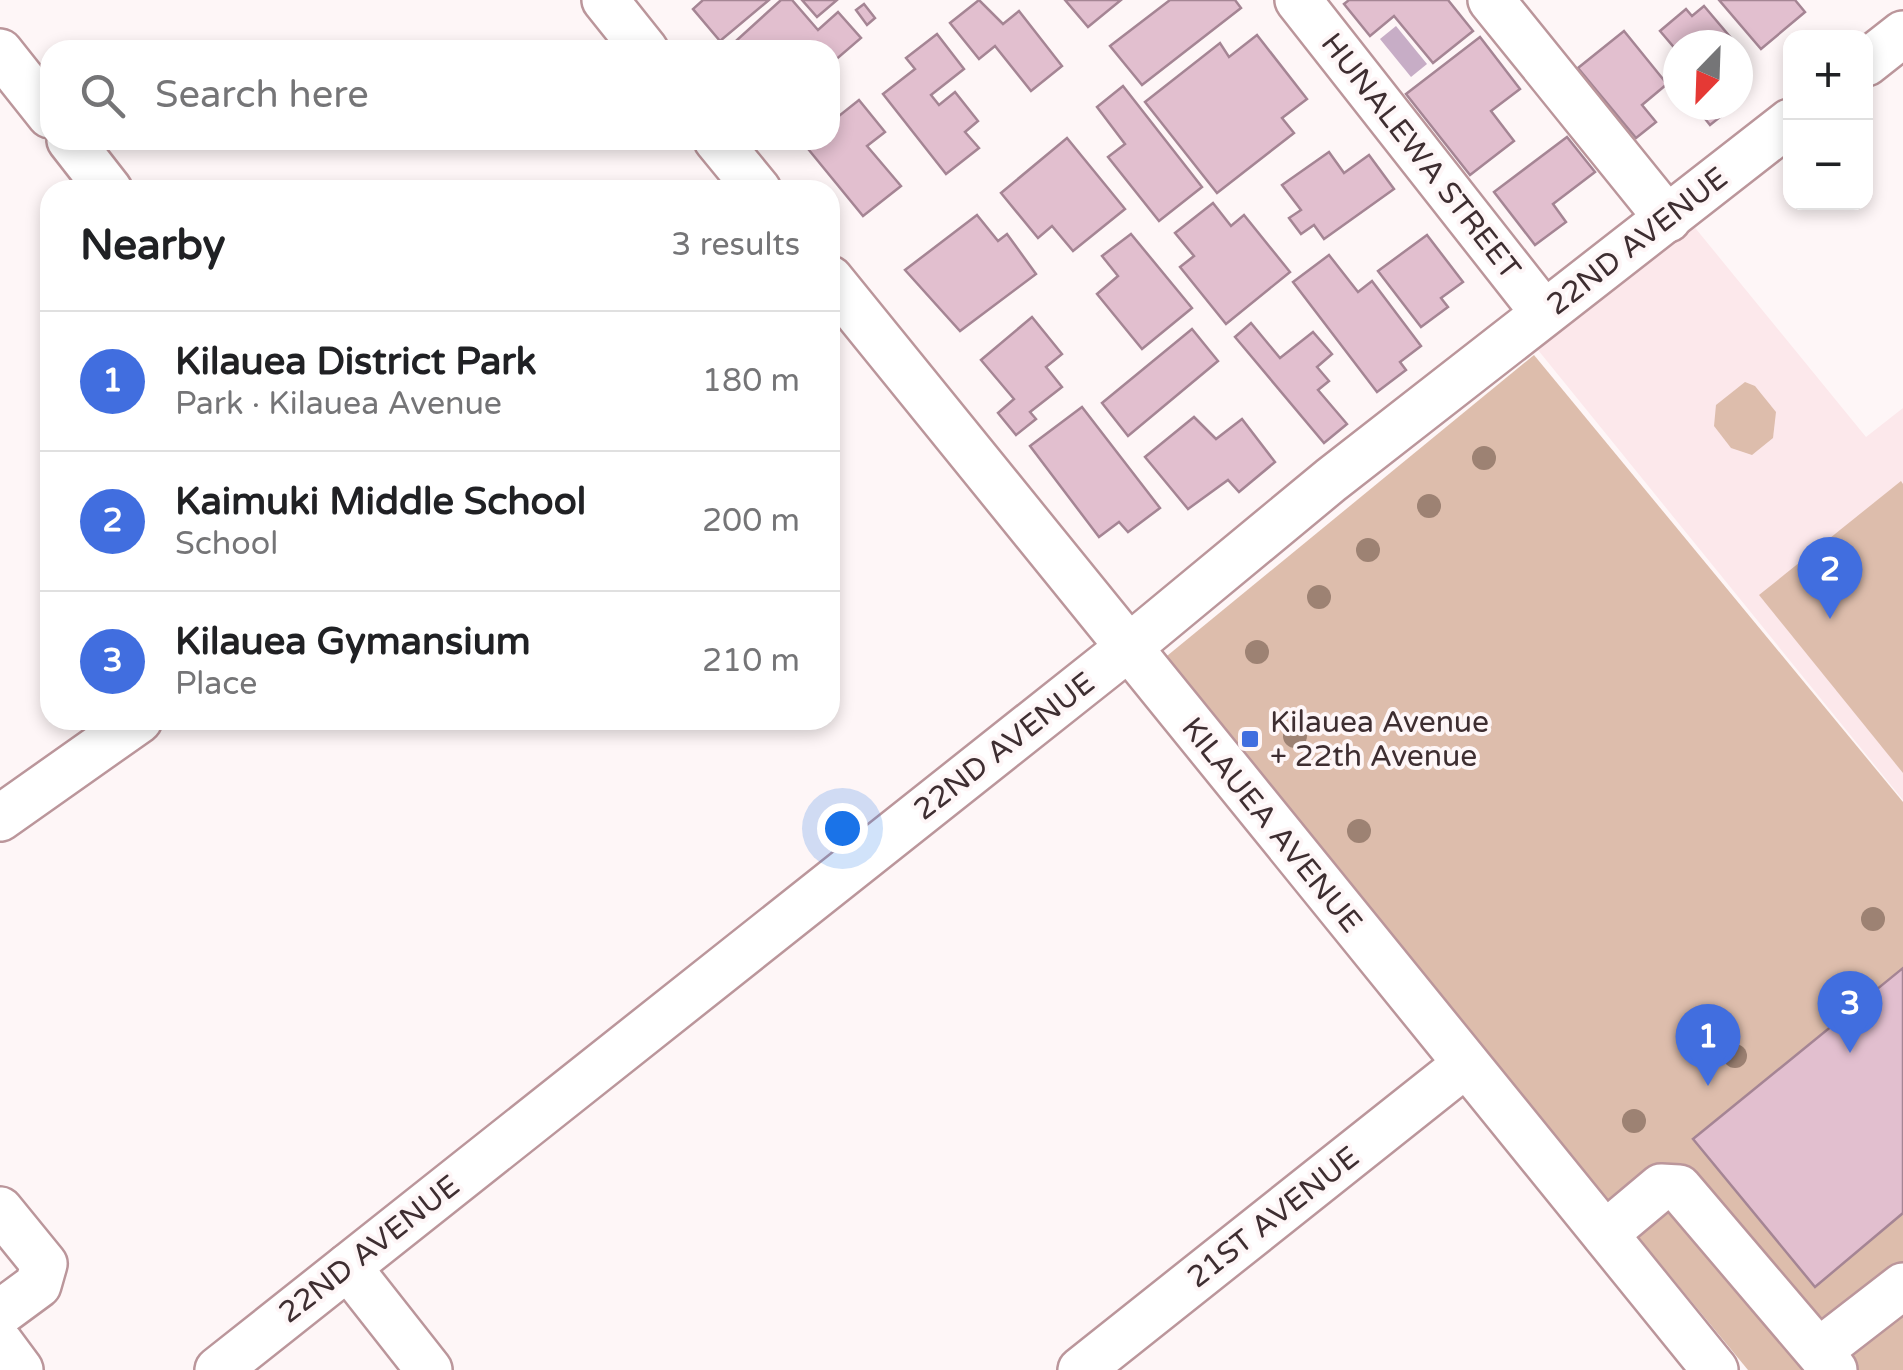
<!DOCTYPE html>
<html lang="en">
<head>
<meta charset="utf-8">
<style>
	body { margin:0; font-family:"Varela Round",sans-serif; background:#f6f6f6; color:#202124 }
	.controls { position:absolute; right:30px; top:30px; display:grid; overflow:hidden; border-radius:20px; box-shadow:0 5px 15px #0003 }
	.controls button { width:90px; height:90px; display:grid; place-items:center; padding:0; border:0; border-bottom:2px solid #e0e0e0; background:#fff; color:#202124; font:50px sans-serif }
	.compass { position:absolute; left:1663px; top:30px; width:90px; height:90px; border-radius:50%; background:#fff; box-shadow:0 5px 15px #0003; rotate:203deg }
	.you { position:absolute; left:842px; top:828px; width:35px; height:35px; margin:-25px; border:8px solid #fff; border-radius:50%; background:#1a73e8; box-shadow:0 0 0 15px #1a73e833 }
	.badge { display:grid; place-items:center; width:65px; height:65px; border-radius:50%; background:#416edf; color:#fff; font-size:32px; font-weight:700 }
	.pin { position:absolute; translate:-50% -82px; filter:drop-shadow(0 2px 5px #0008) }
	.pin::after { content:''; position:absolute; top:52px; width:35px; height:30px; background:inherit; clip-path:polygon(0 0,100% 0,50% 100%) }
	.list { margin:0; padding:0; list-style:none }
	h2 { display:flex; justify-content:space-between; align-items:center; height:130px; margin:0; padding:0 40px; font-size:42px }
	h2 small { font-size:32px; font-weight:400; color:#757577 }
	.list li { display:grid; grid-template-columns:65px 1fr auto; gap:30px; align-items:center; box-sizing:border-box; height:140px; padding:0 40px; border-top:2px solid #e0e0e0 }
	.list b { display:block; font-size:38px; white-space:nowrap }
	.list p { margin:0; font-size:32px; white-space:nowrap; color:#757577 }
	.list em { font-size:32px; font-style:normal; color:#757577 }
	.icon { flex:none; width:55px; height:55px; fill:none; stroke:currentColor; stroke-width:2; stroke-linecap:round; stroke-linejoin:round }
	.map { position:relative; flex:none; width:1903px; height:1370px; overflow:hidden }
	.search { position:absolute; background:#fff; box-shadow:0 5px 15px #0003; left:40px; top:40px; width:800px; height:110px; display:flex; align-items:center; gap:25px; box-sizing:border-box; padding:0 35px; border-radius:30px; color:#757577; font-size:38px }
	.panel { position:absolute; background:#fff; box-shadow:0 5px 15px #0003; left:40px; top:180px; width:800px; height:550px; border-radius:30px }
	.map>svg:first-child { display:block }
</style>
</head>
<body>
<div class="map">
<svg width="1903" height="1370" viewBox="0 0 1903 1370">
	<rect width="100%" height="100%" fill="#fef6f7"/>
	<polygon fill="#fce8eb" points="1692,224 1866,437 1903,408 1903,800 1538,350"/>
	<g fill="#ddbdac">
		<polygon points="1534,355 1903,802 1903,1370 1748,1370 1162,660"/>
		<polygon points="1745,382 1755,386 1776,412 1773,438 1752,455 1731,448 1714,426 1716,405"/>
		<polygon points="1901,481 1903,484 1903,773 1759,595"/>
	</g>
	<polygon fill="#c7adc6" points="1396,26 1427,64 1411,77 1380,39"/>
	<g fill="#e2bfcf" stroke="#a58594" stroke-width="2.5">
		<polygon points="703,0 769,0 720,41 693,9"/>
		<polygon points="781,0 792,0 818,30 838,12 861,38 833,62 830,50 726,50"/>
		<polygon points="802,0 837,0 817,17"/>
		<polygon points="979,0 1003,24 1019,11 1062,66 1031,91 995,46 979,59 950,23"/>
		<polygon points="1065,0 1121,0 1088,27"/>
		<polygon points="1170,0 1235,0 1241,8 1142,85 1110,46"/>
		<polygon points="1349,0 1448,0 1473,31 1433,63 1394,16 1370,36 1344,4"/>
		<polygon points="1719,0 1795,0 1805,12 1761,49"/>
		<polygon points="864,4 875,18 867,25 856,10"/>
		<polygon points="1704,6 1737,45 1678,45 1678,52 1660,31 1686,9 1692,16"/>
		<polygon points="1624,31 1667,84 1642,105 1656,122 1636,138 1578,68"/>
		<polygon points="937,34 964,69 931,95 939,105 955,92 978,121 965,132 979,148 946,174 883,94 915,69 906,58"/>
		<polygon points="1257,35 1307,99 1282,118 1294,133 1217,193 1145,102 1220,43 1229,57"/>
		<polygon points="1480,37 1520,89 1491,111 1514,141 1470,175 1406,94"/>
		<polygon points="1123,86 1202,187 1159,221 1108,157 1125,144 1097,107"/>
		<polygon points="859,100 885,132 867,146 901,186 863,216 804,144 830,140 830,123"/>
		<polygon points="1694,105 1735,105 1710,125"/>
		<polygon points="1567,137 1595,172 1553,204 1566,222 1535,245 1494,192"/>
		<polygon points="1067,138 1125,209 1073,251 1052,226 1038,238 1001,193"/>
		<polygon points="1329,152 1344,173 1369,155 1394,189 1324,239 1314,225 1301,234 1289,218 1301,210 1282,185"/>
		<polygon points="1213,203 1231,226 1244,215 1290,272 1226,324 1180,267 1194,256 1175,233"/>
		<polygon points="977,215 998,241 1007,234 1036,274 960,331 905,270"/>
		<polygon points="1131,234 1192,308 1142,349 1097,294 1118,276 1102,256"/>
		<polygon points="1427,235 1463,282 1441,298 1448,307 1421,327 1378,271"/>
		<polygon points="1329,255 1358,292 1372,281 1421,346 1400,362 1406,370 1377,392 1293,282"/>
		<polygon points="1032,317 1062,354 1046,367 1062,387 1030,412 1036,419 1016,435 998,413 1014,399 981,360"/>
		<polygon points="1251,323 1280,358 1313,332 1332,354 1317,367 1329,381 1318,390 1347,424 1324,443 1235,337"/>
		<polygon points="1192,329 1218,361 1128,436 1102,403"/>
		<polygon points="1082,407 1160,508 1128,532 1119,522 1099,537 1030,446"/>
		<polygon points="1194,417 1216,439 1242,419 1275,462 1239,492 1228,480 1188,509 1145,457"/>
		<polygon points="1903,968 1903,1213 1815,1287 1693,1139"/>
	</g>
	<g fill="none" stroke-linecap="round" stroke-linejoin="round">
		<defs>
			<g id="minor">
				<polyline points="605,0 645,50"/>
				<polyline points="1298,0 1544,313"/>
				<polyline points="1491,0 1668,219"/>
				<polyline points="0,52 50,115"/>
				<polyline points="1866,63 1903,34"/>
				<polyline points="70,140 109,190"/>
				<polyline points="717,140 758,190"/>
				<polyline points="830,279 1715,1370"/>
				<polyline points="0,818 139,720"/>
				<polyline points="0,1210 44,1264 38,1285 0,1313"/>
				<polyline points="1605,1234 1661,1187 1679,1188 1834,1370"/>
				<polyline points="348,1267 429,1370"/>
				<polyline points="0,1343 20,1370"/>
				<polyline points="1819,1351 1903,1286"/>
				<polyline points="218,1370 1128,648 1331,480 1790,122"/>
				<polyline points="1081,1370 1466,1064"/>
			</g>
		</defs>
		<use href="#minor" stroke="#bb969b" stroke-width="50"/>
		<use href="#minor" stroke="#fff" stroke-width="45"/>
	</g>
	<g fill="#9d8273">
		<circle cx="1484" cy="458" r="12"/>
		<circle cx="1429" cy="506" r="12"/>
		<circle cx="1368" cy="550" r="12"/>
		<circle cx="1319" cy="597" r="12"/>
		<circle cx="1257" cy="652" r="12"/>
		<circle cx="1295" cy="736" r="12"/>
		<circle cx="1359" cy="831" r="12"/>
		<circle cx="1873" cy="919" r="12"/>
		<circle cx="1735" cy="1056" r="12"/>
		<circle cx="1634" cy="1121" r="12"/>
	</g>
	<rect fill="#416edf" stroke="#fef6f7" stroke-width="4" x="1240" y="729" width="20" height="20" rx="5"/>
	<g text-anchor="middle" stroke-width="8" stroke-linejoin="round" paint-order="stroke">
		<g font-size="30" fill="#3e2e31" stroke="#fef6f7">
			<text transform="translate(1421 156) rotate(52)" y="10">HUNALEWA STREET</text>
			<text transform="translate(1637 241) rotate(-38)" y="10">22ND AVENUE</text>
			<text transform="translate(1004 746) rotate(-38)" y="10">22ND AVENUE</text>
			<text transform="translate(1272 825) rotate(51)" y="10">KILAUEA AVENUE</text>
			<text transform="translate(1273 1217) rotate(-38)" y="10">21ST AVENUE</text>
			<text transform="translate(369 1249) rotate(-38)" y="10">22ND AVENUE</text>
		</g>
		<g font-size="30" fill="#3e2e31" stroke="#fef6f7" text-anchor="start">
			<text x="1270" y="732">Kilauea Avenue<tspan x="1270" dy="34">+ 22th Avenue</tspan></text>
		</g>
	</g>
</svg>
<div class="controls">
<button>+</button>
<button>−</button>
</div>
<svg class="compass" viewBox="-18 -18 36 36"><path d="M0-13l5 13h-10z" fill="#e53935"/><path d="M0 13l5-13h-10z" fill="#757577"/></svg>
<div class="you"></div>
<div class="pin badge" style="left:1708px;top:1086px">1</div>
<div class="pin badge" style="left:1830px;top:619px">2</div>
<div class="pin badge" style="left:1850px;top:1053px">3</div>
<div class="search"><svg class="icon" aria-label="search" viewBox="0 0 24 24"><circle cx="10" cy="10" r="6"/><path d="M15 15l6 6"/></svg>Search here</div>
<section class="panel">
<h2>Nearby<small>3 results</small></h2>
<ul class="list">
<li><span class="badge">1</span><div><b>Kilauea District Park</b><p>Park · Kilauea Avenue</p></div><em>180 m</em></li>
<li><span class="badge">2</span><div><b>Kaimuki Middle School</b><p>School</p></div><em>200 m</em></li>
<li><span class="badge">3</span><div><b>Kilauea Gymansium</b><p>Place</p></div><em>210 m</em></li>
</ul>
</section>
</div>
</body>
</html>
